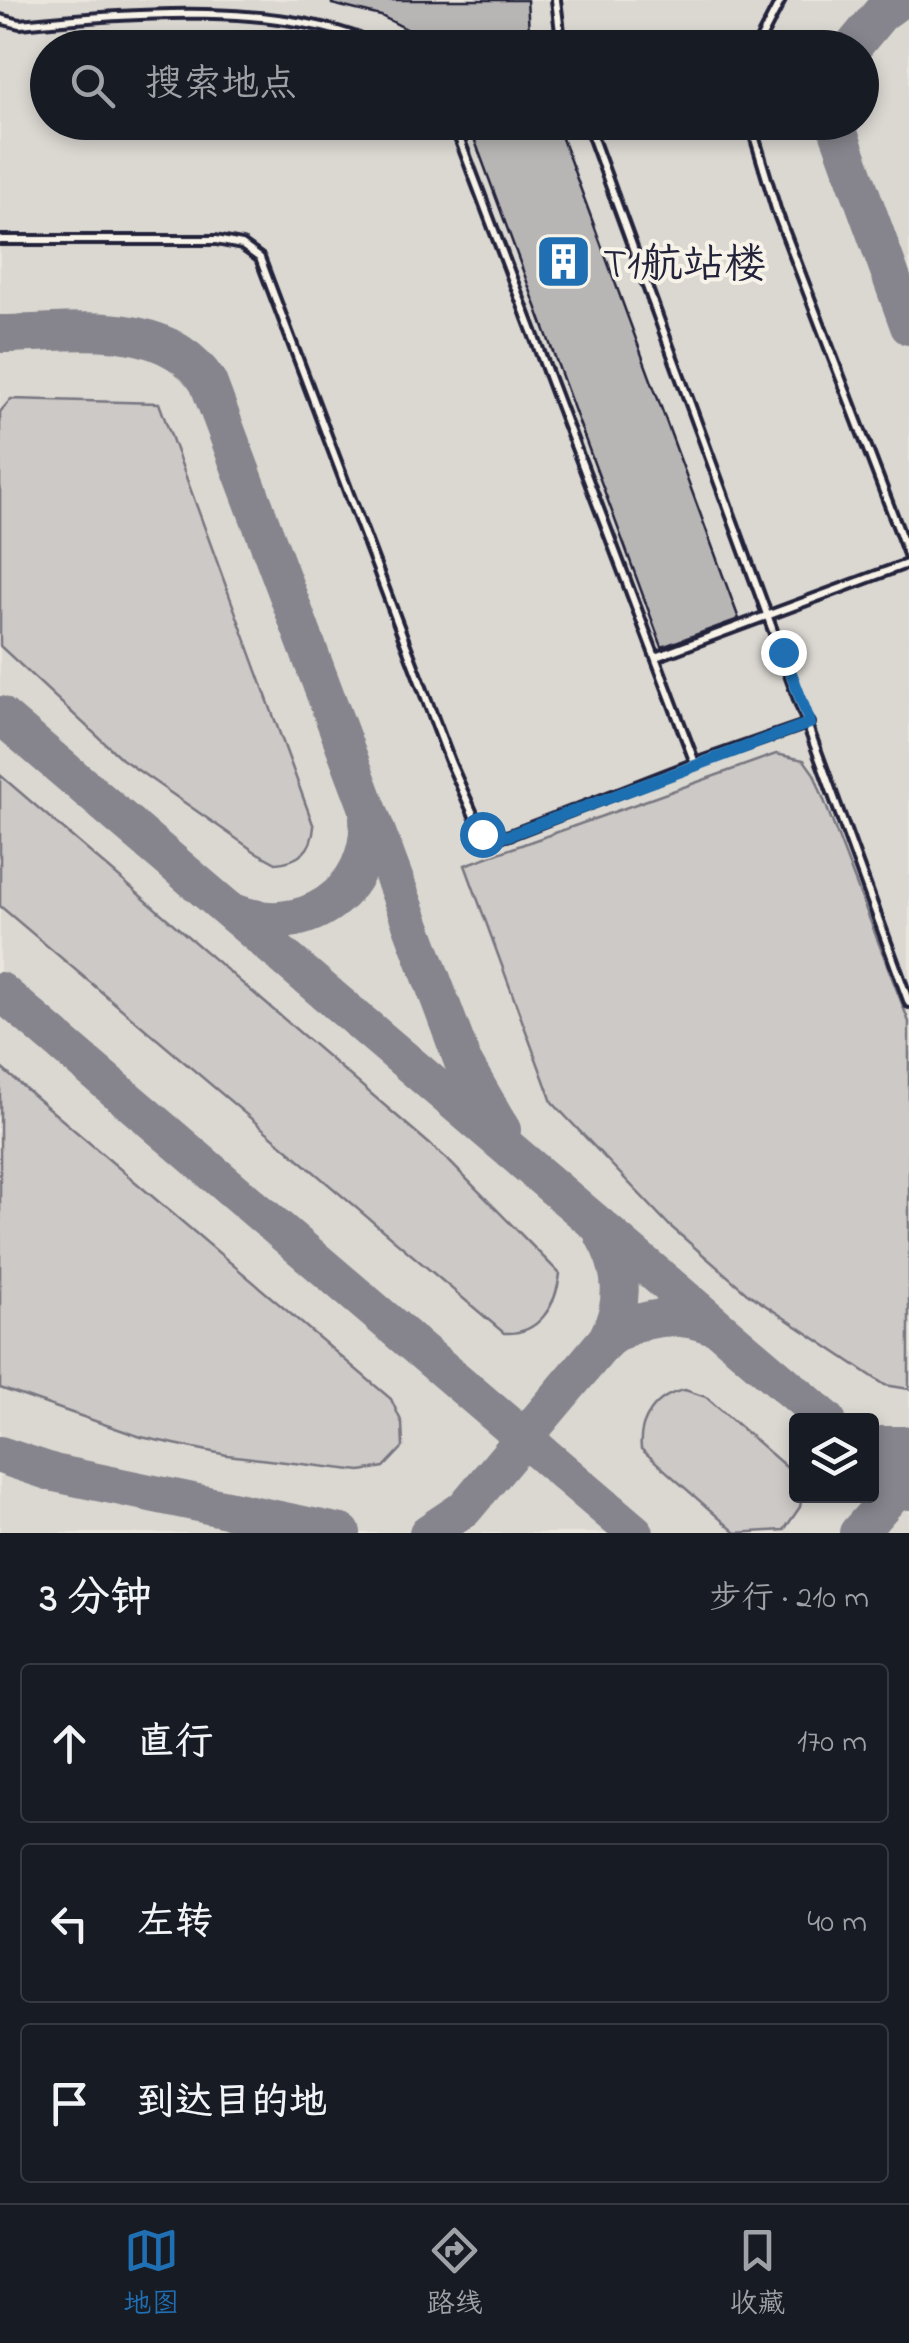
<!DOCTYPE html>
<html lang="zh">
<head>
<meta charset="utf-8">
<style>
	body { margin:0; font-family:"Indie Flower","LXGW WenKai TC",sans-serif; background:#242831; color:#f1f3f6 }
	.controls { position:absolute; right:30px; bottom:30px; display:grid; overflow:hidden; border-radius:10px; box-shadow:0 5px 15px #0003 }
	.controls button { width:90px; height:90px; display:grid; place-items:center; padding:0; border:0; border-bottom:2px solid #363941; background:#171b24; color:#f1f3f6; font:50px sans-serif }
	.stop { position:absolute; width:30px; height:30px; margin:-22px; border:8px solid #1f6fb2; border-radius:50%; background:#fff }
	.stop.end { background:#1f6fb2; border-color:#fff; box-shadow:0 2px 10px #0008 }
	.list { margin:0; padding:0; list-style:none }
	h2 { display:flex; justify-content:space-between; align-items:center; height:130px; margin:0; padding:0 40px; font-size:42px }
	h2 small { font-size:32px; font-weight:400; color:#9ea1a6 }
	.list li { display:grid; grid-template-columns:65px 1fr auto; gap:30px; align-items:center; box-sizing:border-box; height:160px; margin:0 20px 20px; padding:0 20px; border:2px solid #363941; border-radius:10px }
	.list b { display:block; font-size:38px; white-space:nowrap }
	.list em { font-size:32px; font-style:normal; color:#9ea1a6 }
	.icon { flex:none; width:55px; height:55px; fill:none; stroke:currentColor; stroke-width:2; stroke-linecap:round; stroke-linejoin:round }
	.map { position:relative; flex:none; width:909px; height:1533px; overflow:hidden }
	.search { position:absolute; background:#171b24; box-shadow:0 5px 15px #0003; left:30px; right:30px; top:30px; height:110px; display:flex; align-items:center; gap:25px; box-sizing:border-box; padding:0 35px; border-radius:55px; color:#9ea1a6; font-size:38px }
	.sheet { height:670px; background:#171b24 }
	nav { display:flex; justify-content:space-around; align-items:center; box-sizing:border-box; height:140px; border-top:2px solid #363941; background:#171b24; font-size:28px; color:#9ea1a6 }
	nav a { display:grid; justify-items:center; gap:5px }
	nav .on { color:#1f6fb2 }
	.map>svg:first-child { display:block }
</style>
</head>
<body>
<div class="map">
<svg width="909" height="1533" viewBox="0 0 909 1533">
	<rect width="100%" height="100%" fill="#eae6de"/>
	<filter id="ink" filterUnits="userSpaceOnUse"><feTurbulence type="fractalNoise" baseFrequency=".01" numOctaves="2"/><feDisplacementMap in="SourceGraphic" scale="20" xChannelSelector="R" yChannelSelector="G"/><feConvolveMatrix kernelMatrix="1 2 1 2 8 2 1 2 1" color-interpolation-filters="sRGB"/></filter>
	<g filter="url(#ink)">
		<path fill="#dbd8d2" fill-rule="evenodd" d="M0,0h909v1533h-909zM48,48h814v74h-814zM796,1420h76v76h-76z"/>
		<g fill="#cdc9c6" stroke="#787680" stroke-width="2.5">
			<path d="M11,399l148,4 155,424c-2,23 -14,34 -38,36l-22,-12 -132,-92 -122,-113v-234z"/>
			<polygon points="776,754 804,760 814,774 909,1022 909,1389 885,1385 747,1293 669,1225 552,1102 465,865"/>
			<path d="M0,775l447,384 113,115c-4,32 -21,61 -56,59l-504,-427z"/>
			<polygon points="0,1067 391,1399 402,1423 403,1447 384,1467 361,1471 227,1455 141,1437 0,1388"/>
			<path d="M685,1390l21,7 87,76 3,23h6l-2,11 -16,23 -48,3 -95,-84c-3,-29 15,-54 44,-59z"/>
		</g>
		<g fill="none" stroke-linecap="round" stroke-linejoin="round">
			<g stroke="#86848c" stroke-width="38">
				<polyline points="852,48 881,13 899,0"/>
				<polyline points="835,122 909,326"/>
				<path d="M0,334c70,0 164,-20 208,48l255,680 39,68"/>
				<polyline points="0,715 827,1420"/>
				<path d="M231,911c70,30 142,-17 137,-94"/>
				<polyline points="0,991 635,1533"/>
				<path d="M607,1339c32,-22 69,-28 106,-13"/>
				<polyline points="872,1445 909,1445"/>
				<polyline points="0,1455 54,1473 342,1533"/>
				<polyline points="872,1459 909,1491"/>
				<path d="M428,1533l36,-24 143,-170c19,-37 16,-70 -4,-105"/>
				<polyline points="858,1533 909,1475"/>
			</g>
		</g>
		<g fill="#b8b6b5" stroke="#22223b" stroke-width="2.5">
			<polygon points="332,0 527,0 530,48 429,48 418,35 381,16 332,4"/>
			<polygon points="468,122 556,122 739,619 662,647"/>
		</g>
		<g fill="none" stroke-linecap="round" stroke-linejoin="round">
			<defs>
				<g id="lane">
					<polyline points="556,0 562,48"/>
					<path d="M0,19l20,5c109,-11 265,-24 363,24"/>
					<polyline points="756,48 781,0"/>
					<polyline points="453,122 695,763 810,723"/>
					<polyline points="587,122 909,1003"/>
					<polyline points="750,122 776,209 909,557"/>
					<polyline points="0,240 216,240 242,245 260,258 451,764 482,834 507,836 695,763"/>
					<polyline points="656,657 909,563"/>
				</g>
			</defs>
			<use href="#lane" stroke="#22223b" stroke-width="14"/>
			<use href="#lane" stroke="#f7f3e8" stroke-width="6"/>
		</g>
	</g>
	<g fill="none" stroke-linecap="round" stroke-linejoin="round" filter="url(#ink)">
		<polyline stroke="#1f6fb2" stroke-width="12" points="482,834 507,836 810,723 783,652"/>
	</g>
	<defs>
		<symbol id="building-square" viewBox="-11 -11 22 22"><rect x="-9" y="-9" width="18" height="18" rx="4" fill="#1f6fb2" stroke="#f7f3e8"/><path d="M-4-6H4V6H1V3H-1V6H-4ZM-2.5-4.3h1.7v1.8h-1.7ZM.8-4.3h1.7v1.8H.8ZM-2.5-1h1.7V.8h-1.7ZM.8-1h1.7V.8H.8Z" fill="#fff"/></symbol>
	</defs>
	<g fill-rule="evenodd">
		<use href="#building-square" x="532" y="230" width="63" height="63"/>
	</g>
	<g text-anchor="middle" stroke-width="8" stroke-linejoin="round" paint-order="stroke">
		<g font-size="42" fill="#22223b" stroke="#f7f3e8" text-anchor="start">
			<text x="603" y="277">T1航站楼</text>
		</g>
	</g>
</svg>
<div class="controls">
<button><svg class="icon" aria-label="layers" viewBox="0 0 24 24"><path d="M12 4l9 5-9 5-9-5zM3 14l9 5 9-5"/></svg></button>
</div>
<div class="stop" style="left:482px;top:834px"></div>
<div class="stop end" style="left:783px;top:652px"></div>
<div class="search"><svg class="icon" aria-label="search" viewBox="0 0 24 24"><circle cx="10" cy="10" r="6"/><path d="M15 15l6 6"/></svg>搜索地点</div>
</div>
<section class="sheet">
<h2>3 分钟<small>步行 · 210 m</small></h2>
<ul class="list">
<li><svg class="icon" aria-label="ahead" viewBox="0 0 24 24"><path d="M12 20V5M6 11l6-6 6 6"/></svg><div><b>直行</b></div><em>170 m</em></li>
<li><svg class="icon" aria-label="left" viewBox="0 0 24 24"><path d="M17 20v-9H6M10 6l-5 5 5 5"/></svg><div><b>左转</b></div><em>40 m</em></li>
<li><svg class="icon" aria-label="arrive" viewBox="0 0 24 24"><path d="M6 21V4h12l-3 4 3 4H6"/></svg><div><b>到达目的地</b></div></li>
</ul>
</section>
<nav>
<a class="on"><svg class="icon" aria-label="map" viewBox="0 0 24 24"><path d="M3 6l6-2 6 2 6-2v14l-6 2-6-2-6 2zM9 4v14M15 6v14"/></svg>地图</a>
<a><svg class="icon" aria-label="directions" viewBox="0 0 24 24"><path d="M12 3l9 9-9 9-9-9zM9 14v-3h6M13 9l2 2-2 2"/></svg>路线</a>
<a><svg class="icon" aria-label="saved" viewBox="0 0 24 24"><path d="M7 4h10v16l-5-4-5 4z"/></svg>收藏</a>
</nav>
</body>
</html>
